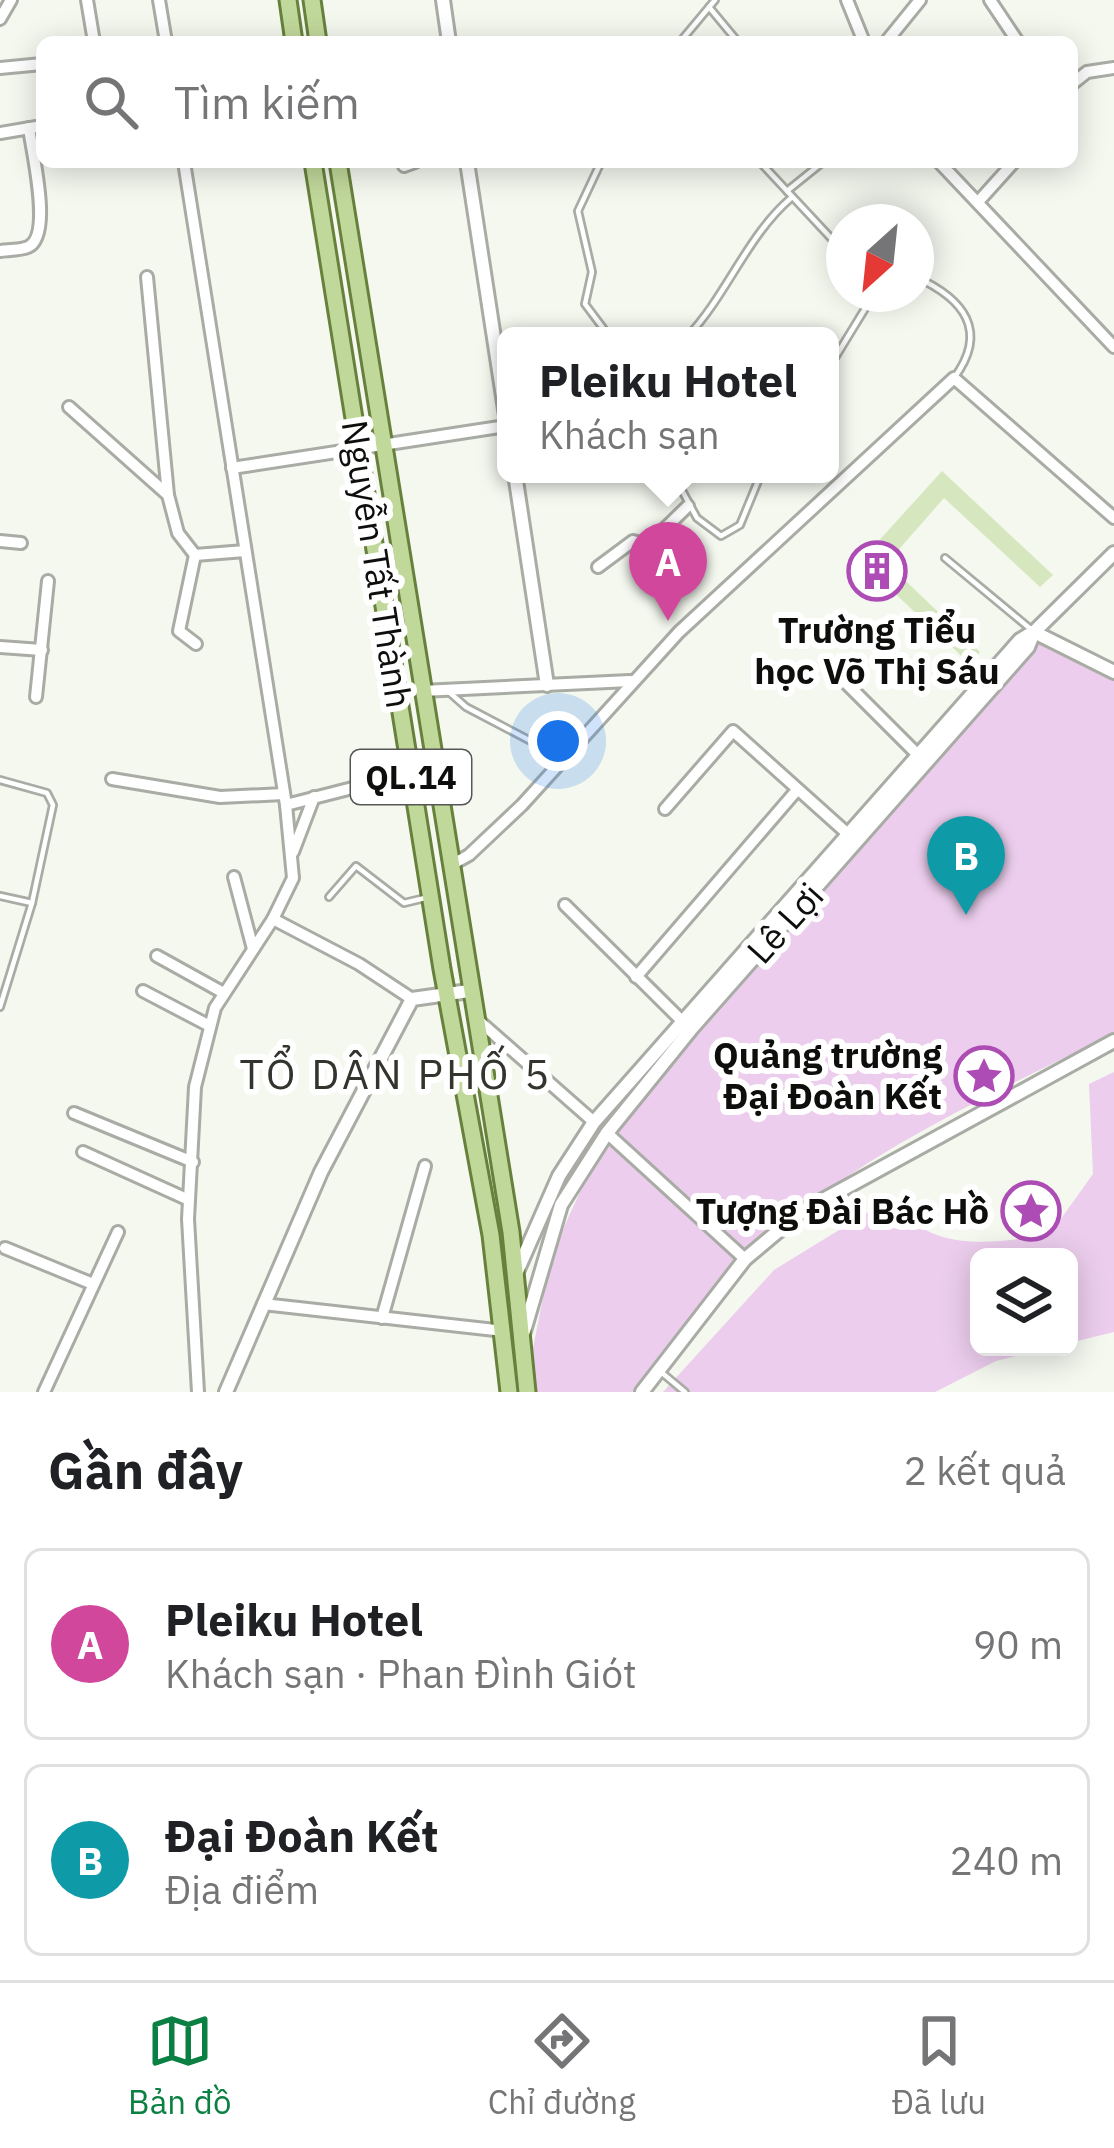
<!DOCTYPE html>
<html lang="vi">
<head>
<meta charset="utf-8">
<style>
	body { margin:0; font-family:"IBM Plex Sans",sans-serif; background:#f2f2f2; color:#202124 }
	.controls { position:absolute; right:36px; bottom:36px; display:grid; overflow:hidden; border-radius:18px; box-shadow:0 6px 30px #0003 }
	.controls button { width:108px; height:108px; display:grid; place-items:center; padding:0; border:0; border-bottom:3px solid #e0e0e0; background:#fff; color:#202124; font:60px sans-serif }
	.compass { position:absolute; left:826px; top:204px; width:108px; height:108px; border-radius:50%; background:#fff; box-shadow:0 6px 30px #0003; rotate:207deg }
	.you { position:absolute; left:558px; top:741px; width:42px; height:42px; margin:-30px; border:9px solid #fff; border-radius:50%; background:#1a73e8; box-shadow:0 0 0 18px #1a73e833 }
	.badge { display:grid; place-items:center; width:78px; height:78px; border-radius:50%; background:#0b8043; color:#fff; font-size:39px; font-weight:700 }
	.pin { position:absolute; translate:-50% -99px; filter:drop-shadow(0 3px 6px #0008) }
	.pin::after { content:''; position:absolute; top:63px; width:42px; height:36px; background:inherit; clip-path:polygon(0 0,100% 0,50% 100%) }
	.popup { position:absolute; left:497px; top:327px; width:342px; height:156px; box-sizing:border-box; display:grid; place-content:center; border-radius:18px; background:#fff; filter:drop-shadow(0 3px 9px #0005); font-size:39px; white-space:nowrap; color:#757577 }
	.popup b { font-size:45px; color:#202124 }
	.popup::after { content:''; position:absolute; left:50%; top:100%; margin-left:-24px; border:24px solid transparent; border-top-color:#fff }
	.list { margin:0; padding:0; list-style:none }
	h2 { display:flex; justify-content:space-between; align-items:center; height:156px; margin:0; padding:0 48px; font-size:51px }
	h2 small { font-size:39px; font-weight:400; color:#757577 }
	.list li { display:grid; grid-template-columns:78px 1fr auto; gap:36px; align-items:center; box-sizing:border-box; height:192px; margin:0 24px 24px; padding:0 24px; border:3px solid #e0e0e0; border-radius:18px }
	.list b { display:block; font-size:45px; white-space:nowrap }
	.list p { margin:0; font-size:39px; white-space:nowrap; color:#757577 }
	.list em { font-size:39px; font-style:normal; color:#757577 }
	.icon { flex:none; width:66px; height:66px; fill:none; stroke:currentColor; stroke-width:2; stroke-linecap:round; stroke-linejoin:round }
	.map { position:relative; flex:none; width:1114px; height:1392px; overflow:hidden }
	.search { position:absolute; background:#fff; box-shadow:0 6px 30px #0003; left:36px; right:36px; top:36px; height:132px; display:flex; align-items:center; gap:30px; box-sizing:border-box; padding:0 42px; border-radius:18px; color:#757577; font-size:45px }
	.sheet { height:588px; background:#fff }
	nav { display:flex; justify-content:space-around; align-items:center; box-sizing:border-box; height:168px; border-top:3px solid #e0e0e0; background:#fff; font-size:33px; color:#757577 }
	nav a { display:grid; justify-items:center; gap:6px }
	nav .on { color:#0b8043 }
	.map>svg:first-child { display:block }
</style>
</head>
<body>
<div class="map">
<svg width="1114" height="1392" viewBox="0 0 1114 1392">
	<rect width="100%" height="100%" fill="#f4f8ef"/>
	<g fill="#eccded">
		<path d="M1034,632l80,40v361c-128,65 -264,123 -368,225 -41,41 -72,93 -113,134h-101l-1,-34 21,-105 55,-120z"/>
		<path d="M1114,1072v260l-45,11v-86h-90v90h73l-56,14 -61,31h-272l111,-122 117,-72c37,56 100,46 159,36l43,-60 -4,-90z"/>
	</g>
	<polygon fill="#d6e7c0" points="942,471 1053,575 1040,587 944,498 887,563 980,652 970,664 888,587 883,592 855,567"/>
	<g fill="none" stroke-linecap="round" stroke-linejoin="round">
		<defs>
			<g id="service">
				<polyline points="709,7 738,42"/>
				<polyline points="680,42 715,0"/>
				<polyline points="601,162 578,211 592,272 585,304 609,336"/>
				<polyline points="760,162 844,252"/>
				<polyline points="787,191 823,162"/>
				<path d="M916,277c48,22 73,54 38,101"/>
				<path d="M688,336c40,-43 59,-100 103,-138"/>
				<polyline points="830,366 874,294"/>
				<polyline points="673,474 697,518 721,536 740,525 761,474"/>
				<polyline points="945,558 1033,631"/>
				<polyline points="449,692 466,707 563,758"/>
				<polyline points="0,780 47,793 53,805 32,903 0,1007"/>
				<polyline points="0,896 32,903"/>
				<polyline points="329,897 356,866 404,903 425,898"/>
				<polyline points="661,1372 685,1392"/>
			</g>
			<g id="minor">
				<polyline points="87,0 94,42"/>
				<polyline points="159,0 166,42"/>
				<polyline points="847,0 864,42"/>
				<polyline points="990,0 1018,42"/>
				<polyline points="0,19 11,0"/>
				<polyline points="886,42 920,0"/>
				<polyline points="0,68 42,64"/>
				<polyline points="1072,84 1087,72 1114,68"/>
				<polyline points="0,133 42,126"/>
				<polyline points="184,162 286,805 293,878 273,919"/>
				<polyline points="939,162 1114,347"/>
				<polyline points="404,166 415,162"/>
				<polyline points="978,202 1014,162"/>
				<path d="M0,251c8,-1 21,-1 28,-4 25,-11 4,-95 1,-119"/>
				<polyline points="147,277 168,495"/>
				<polyline points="69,407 168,495 178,533 195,555 245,551"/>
				<polyline points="232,468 506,426"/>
				<polyline points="0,541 21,543"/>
				<polyline points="195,555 179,631 196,644"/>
				<polyline points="598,567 633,541 648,545 688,506"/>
				<polyline points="0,647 42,650"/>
				<polyline points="829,666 920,757"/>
				<polyline points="422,691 630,681"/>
				<polyline points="36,697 48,581"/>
				<polyline points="112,779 220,797 284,794"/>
				<polyline points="286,805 411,773"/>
				<polyline points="665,809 733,731 849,835"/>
				<polyline points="293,852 314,797"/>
				<polyline points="451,865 469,855 522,805 679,632 954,378 1114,518"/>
				<polyline points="234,877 253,949"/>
				<polyline points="565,905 682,1021"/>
				<polyline points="157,956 222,992"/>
				<polyline points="636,977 797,790"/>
				<polyline points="143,991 208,1025"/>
				<polyline points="479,1021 594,1122"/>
				<polyline points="74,1113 193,1162"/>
				<polyline points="607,1133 745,1259"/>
				<polyline points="83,1152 189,1200"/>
				<polyline points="5,1248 93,1284"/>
				<polyline points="263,1304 504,1331"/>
				<polyline points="382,1318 425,1166"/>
				<polyline points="44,1392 118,1232"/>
				<polyline points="198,1392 188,1219 195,1087 215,1008 273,919 359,964 412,999"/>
			</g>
			<g id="tertiary">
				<polyline points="443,0 449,42"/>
				<polyline points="467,162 506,416"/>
				<polyline points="515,474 547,685"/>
				<polyline points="1034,632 1114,672"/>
				<polyline points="515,1276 559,1176 594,1122 1020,640 1033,632"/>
				<polyline points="524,1331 561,1205 607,1133 692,1028 1028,647 1034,632 1114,553"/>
				<polyline points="226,1392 321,1172 412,999 469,991"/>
				<polyline points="642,1392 745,1259 801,1212 1114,1041"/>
			</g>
			<g id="primary">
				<polyline points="288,0 294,42"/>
				<polyline points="312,0 318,42"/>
				<polyline points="313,162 442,969 491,1235 509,1392"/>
				<polyline points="338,162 511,1232 527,1392"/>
			</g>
		</defs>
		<use href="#service" stroke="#a8aca4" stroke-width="10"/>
		<use href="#minor" stroke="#a8aca4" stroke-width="16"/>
		<use href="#tertiary" stroke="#a8aca4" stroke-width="18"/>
		<use href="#primary" stroke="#67813d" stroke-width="21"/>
		<use href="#service" stroke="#fff" stroke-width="4.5"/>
		<use href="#minor" stroke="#fff" stroke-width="10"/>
		<use href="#tertiary" stroke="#fff" stroke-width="12"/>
		<use href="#primary" stroke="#c1d89b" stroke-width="15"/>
	</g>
	<defs>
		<symbol id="building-ring" viewBox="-11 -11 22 22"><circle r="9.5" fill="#fff" stroke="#ac4cb4" stroke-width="1.5"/><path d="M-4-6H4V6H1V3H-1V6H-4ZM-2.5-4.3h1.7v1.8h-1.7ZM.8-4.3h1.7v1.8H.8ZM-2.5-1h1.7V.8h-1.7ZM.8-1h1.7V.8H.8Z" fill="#ac4cb4"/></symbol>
		<symbol id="sight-ring" viewBox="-11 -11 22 22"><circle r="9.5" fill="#fff" stroke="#ac4cb4" stroke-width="1.5"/><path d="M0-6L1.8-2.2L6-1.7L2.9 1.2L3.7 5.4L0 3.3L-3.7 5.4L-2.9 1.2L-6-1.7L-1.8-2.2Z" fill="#ac4cb4"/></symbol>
	</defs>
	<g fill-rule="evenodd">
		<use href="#building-ring" x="844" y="538" width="66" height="66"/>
		<use href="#sight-ring" x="951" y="1043" width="66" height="66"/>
		<use href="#sight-ring" x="998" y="1178" width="66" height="66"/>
	</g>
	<g text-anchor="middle" stroke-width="12" stroke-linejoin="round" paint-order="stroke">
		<rect fill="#fff" stroke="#565755" stroke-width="3" x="351" y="750" width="120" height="54" rx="9"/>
		<g font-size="33" font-weight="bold" fill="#0e0f0c">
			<text x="411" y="789">QL.14</text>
		</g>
		<g font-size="36" fill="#0e0f0c" stroke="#fff">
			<text transform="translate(377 564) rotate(81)" y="13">Nguyễn Tất Thành</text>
			<text transform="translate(785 923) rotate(-48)" y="13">Lê Lợi</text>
		</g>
		<g font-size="36" font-weight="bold" fill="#0e0f0c" stroke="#fff" text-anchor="end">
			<text x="877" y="643" text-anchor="middle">Trường Tiểu<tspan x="877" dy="41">học Võ Thị Sáu</tspan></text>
			<text x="942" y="1068">Quảng trường<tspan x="942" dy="41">Đại Đoàn Kết</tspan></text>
			<text x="989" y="1224">Tượng Đài Bác Hồ</text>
		</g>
		<g font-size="42" letter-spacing="3" fill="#32352e" stroke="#fff">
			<text x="396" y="1089">TỔ DÂN PHỐ 5</text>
		</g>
	</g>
</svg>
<div class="controls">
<button><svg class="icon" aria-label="layers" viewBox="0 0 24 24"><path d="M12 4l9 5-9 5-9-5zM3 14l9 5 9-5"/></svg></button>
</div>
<svg class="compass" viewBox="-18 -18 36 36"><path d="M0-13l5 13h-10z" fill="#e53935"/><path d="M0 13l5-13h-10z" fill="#757577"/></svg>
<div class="you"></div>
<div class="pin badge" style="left:668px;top:621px;background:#d1479c">A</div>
<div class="popup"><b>Pleiku Hotel</b>Khách sạn</div>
<div class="pin badge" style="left:966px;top:915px;background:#0f9aa8">B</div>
<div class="search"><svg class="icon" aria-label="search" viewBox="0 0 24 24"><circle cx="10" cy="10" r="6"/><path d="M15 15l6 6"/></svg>Tìm kiếm</div>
</div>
<section class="sheet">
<h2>Gần đây<small>2 kết quả</small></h2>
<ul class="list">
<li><span class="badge" style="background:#d1479c">A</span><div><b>Pleiku Hotel</b><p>Khách sạn · Phan Đình Giót</p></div><em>90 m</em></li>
<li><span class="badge" style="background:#0f9aa8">B</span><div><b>Đại Đoàn Kết</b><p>Địa điểm</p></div><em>240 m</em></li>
</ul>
</section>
<nav>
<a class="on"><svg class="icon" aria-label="map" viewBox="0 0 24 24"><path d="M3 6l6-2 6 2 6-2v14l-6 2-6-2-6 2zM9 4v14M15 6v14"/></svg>Bản đồ</a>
<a><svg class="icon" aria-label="directions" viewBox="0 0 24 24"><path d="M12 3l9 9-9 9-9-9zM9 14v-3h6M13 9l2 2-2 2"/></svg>Chỉ đường</a>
<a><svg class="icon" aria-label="saved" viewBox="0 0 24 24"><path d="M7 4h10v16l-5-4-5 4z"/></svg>Đã lưu</a>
</nav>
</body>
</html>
